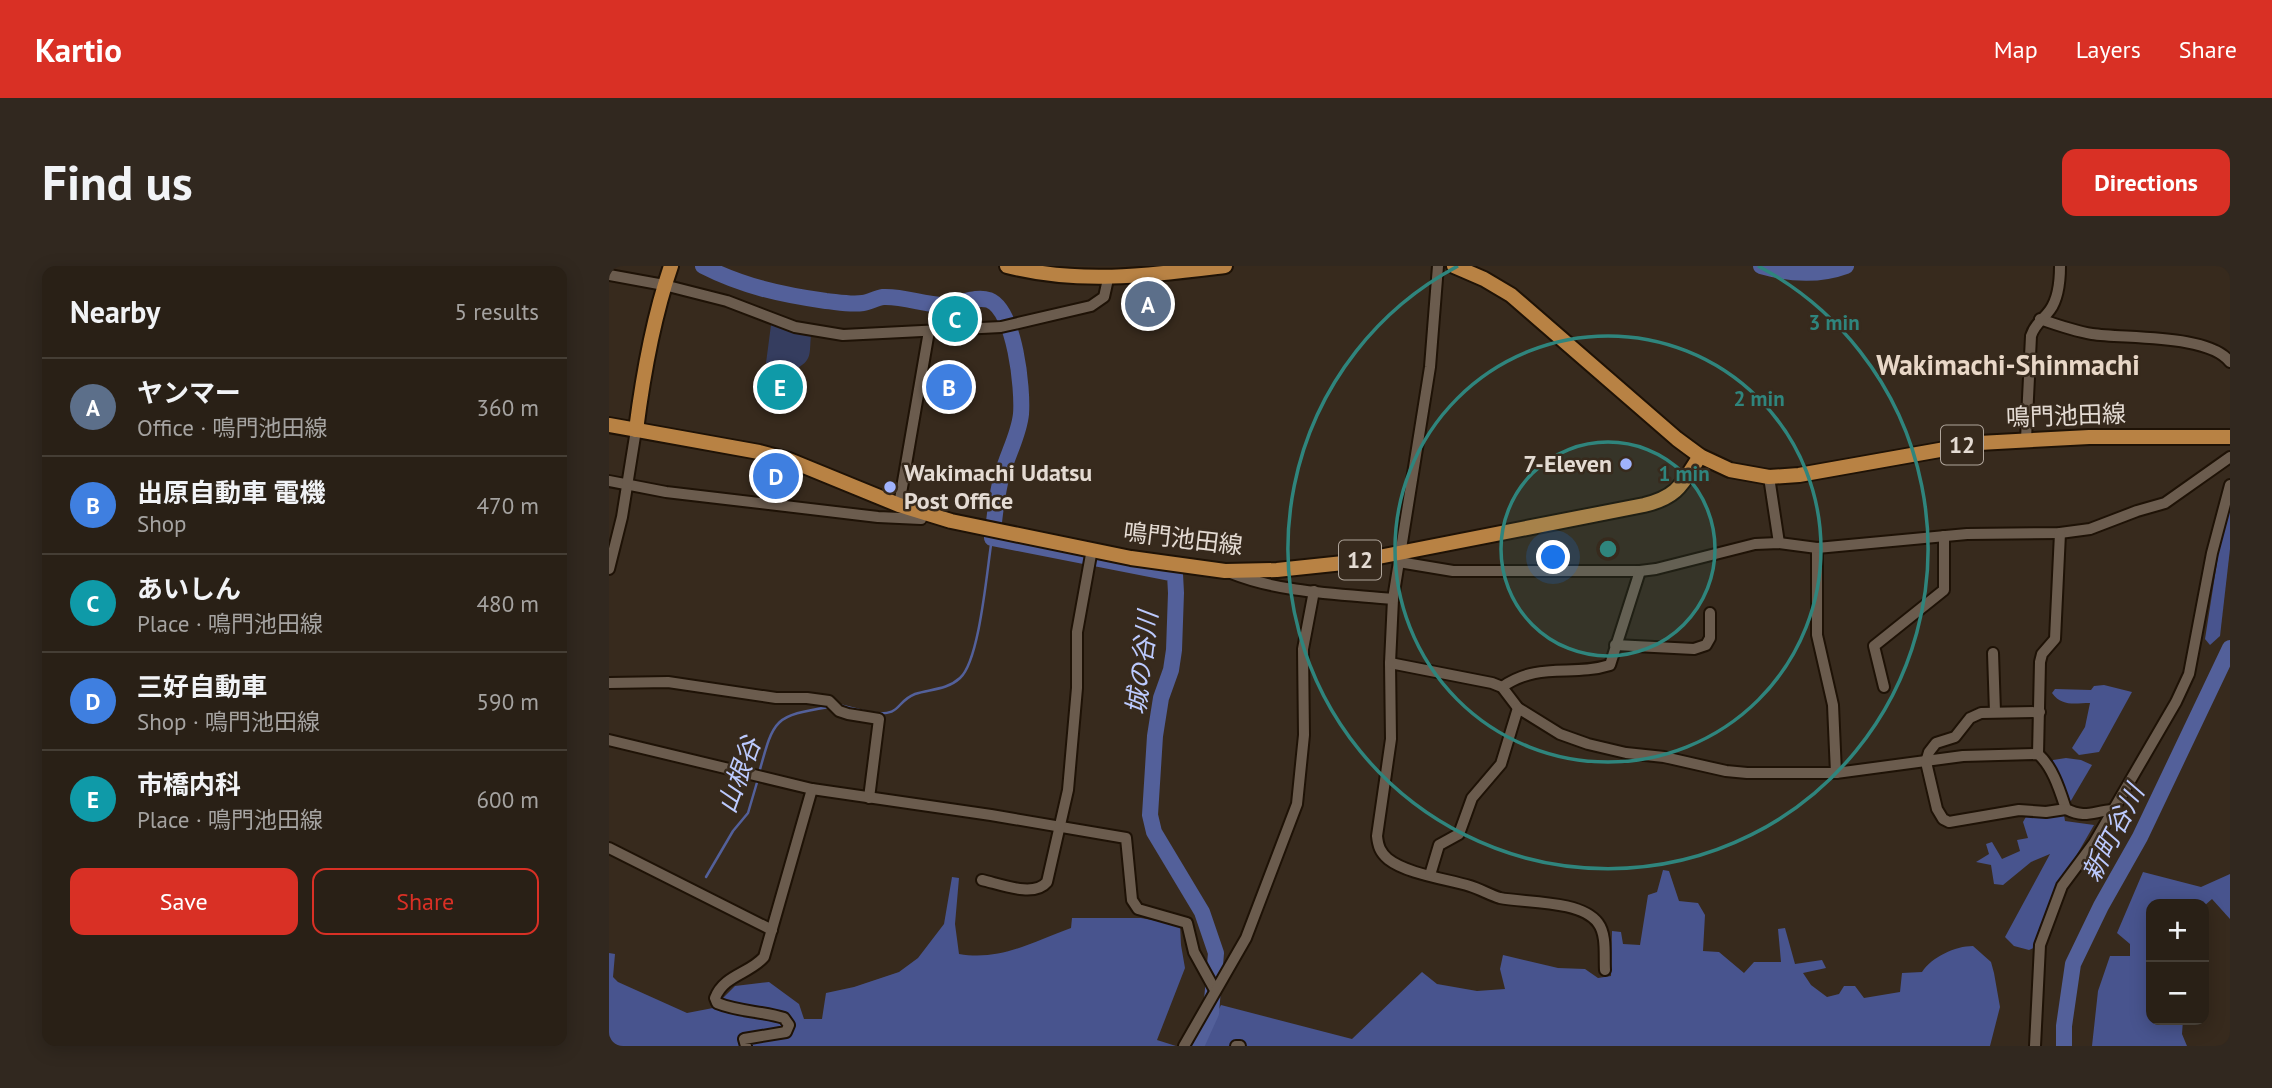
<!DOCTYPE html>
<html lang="en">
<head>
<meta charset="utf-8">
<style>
	body { margin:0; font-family:"PT Sans","Noto Sans JP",sans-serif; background:#31281f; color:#f1f3f6 }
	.controls { position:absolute; right:21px; bottom:21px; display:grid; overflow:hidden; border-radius:14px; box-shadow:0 4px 18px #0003 }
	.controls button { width:63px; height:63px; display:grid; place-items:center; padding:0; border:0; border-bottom:2px solid #453e35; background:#292016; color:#f1f3f6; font:35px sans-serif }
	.you { position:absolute; left:945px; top:292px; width:24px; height:24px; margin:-18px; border:5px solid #fff; border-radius:50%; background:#1a73e8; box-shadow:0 0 0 10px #1a73e833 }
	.badge { display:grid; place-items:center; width:46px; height:46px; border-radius:50%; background:#d93025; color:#fff; font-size:23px; font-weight:700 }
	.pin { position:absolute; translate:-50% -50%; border:4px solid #fff; box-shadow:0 2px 7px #0006 }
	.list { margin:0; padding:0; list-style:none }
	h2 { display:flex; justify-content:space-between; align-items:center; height:91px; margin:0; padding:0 28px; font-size:30px }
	h2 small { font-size:23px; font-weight:400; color:#a5a3a1 }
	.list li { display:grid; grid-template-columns:46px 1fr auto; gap:21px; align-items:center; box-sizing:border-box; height:98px; padding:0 28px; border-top:2px solid #453e35 }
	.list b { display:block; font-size:26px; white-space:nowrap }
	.list p { margin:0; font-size:23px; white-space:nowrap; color:#a5a3a1 }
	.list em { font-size:23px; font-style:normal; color:#a5a3a1 }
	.actions { display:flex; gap:14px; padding:21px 28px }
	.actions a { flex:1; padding:16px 0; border:2px solid #d93025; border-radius:14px; text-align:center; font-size:24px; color:#d93025 }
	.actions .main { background:#d93025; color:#fff }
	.map { position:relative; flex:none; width:1621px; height:780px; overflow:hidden; border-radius:14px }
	header { display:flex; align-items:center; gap:42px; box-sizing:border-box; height:98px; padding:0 35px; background:#d93025; color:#fff }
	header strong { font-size:33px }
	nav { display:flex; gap:38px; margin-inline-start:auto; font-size:24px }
	.intro { display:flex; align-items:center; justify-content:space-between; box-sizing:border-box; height:168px; padding:0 42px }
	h1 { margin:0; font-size:49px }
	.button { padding:18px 32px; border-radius:14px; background:#d93025; color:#fff; font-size:24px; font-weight:700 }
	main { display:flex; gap:42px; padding:0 42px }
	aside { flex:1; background:#292016; border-radius:14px; box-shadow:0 4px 18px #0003 }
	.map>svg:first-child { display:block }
</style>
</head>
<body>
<header>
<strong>Kartio</strong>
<nav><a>Map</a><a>Layers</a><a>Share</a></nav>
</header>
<div class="intro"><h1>Find us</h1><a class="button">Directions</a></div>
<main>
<aside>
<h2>Nearby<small>5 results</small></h2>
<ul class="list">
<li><span class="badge" style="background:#5c6f8a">A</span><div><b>ヤンマー</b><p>Office · 鳴門池田線</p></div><em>360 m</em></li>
<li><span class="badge" style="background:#3f7fe0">B</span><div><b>出原自動車 電機</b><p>Shop</p></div><em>470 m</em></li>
<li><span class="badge" style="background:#0f9aa8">C</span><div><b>あいしん</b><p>Place · 鳴門池田線</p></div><em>480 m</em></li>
<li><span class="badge" style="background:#3f7fe0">D</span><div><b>三好自動車</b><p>Shop · 鳴門池田線</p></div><em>590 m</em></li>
<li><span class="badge" style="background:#0f9aa8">E</span><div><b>市橋内科</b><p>Place · 鳴門池田線</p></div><em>600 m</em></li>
</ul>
<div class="actions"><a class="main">Save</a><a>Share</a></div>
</aside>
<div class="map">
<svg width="1621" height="780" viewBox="0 0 1621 780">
	<rect width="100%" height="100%" fill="#372a1d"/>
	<path fill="#353d5f" d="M162,59l40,10c-2,20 2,25 -17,35l-28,-7z"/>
	<g fill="#48548e">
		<polygon points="1621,239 1621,283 1611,370 1601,379 1596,373 1610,284"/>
		<path d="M1495,419l28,7 -33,60 -20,3 -7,-7 13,-21 5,-24c-15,0 -28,4 -38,-10l3,-4 36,1 3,-4z"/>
		<polygon points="1457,492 1472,494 1483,499 1460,538 1442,498 1444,494"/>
		<polygon points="1418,549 1455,549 1456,555 1485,559 1448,623 1427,681 1420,684 1405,680 1396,671 1441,588 1422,596 1394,619 1385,618 1382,599 1367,596 1380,588 1377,578 1383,576 1393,593 1411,585 1408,574 1419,572 1414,556"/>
		<path d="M1054,604l6,1 10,30 19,2 7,12 -2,36 16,1 25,21 10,-11h27l-3,-33 7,-1 10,36 27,-4 4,8 -23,5 8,12 16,12 12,-3 5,-8h11l9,12 36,-6 2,-19 20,-1c10,-15 33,-26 51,-26l18,16 3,11 6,34 -10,39h-790l21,-41 131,34 70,-67 15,12 40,7 28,-2 -5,-20 3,-14 55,13 27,1 13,9 13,-2 1,-45 9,1 2,12 17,1 8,-50 9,-3z"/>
		<polygon points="1534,606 1592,621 1621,608 1621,653 1603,633 1595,640 1595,638 1542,638 1542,754 1574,754 1573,768 1578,780 1483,780 1489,725 1501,690 1521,690 1521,678 1508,667"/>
		<path d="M343,611l7,1 -4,46 4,30c42,7 73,-12 112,-26l1,-10h69l39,7 1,20 4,23 -28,72 19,6h-567v-93l6,1 -2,23 5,5 69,31 26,-5 22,-22 34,-4 30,22 5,15h18l4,-26 28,-6 45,-15 19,-14 26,-34z"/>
	</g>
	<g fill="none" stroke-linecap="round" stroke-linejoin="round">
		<g stroke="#53609a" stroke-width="2.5">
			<polyline points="230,439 258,446"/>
			<path d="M265,447c28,3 21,-11 41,-19 15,-5 32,-4 45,-16 20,-18 27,-110 32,-140"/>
			<path d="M150,507c15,-55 15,-57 70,-66"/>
			<polyline points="97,611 124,565 139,547 149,513"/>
		</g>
		<g stroke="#53609a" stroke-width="16">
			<path d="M94,0c39,20 79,29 123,35 11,1 25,4 37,2 7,-1 13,-5 20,-6 20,-1 39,7 58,8 16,1 33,-10 48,-5 26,10 34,89 32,114 -2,21 -14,41 -19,61 -6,21 -7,42 -10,63l183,36 1,19 -2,57 -3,20 -10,28 -6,38 -5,79 4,17 48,80 14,41 -5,60 -15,33"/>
			<path d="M1152,0c28,8 58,10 85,0"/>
			<polyline points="1455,780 1455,760 1464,698 1492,640 1531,571 1621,382"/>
		</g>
		<defs>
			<g id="minor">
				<path d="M829,0l-8,101 -37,232 -3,64 1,76 -14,97c1,10 3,16 11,23 19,15 59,20 82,27 10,3 20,9 30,12 26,5 81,2 98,25 9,12 6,32 7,47"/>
				<polyline points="0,9 55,19 118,35 186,61 234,69 392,61 482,40 495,31 499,13"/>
				<path d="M1431,53c17,6 34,12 52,15 34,5 117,0 138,28"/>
				<path d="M1417,173l5,-103c4,-13 12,-16 19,-26 8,-11 10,-31 10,-44"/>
				<polyline points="1160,211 1170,277"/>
				<polyline points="0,215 57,226 269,251 312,253 313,246"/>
				<polyline points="290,239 320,65"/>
				<polyline points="1208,282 1208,369 1224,439 1227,507"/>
				<polyline points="790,296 844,305 1031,305 1047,303 1146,278 1170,277 1208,282 1358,268 1451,267 1481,263 1528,245 1556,237 1621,191"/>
				<polyline points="0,303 13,251 27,164"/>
				<path d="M622,307c50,20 109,21 162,26"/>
				<polyline points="1006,379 1085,383 1097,379 1101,372 1101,347"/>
				<polyline points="1384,387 1386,446"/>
				<path d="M781,397l102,20 10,4 16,21 42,26 28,10 38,9 38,4 62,14 21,2h89l127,-17 75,-2c15,13 22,37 28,55 20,10 27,2 47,1"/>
				<polyline points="0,417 59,416 167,432 198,432 220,435 230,445 239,448 270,453 260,532"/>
				<path d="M893,421c37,-26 70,-10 108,-22l30,-94"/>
				<polyline points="1275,421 1265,380 1335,324 1335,270"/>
				<polyline points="1431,446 1372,447 1361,452 1346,471 1327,477 1320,486 1317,496 1328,543 1334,553 1340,556 1410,544 1437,546 1457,543"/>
				<polyline points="0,474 203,523 382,549 517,572 523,634 529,643 578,657 585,686 606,724"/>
				<polyline points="1429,488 1431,396 1433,388 1446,373 1451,267"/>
				<polyline points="0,582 163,664"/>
				<polyline points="821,609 830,579 850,568 863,532 892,498 909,442"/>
				<path d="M373,614c18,4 52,18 65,2l21,-92 9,-102v-56l15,-83"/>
				<path d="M137,780l-2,-7 42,-7 3,-7 -5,-7c-22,-7 -45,-6 -67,-15l-2,-5c9,-23 34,-24 49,-41l48,-168"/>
				<polyline points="575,780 637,672 688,538 695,469 694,383 705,325"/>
				<polyline points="627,780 631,780"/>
				<polyline points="1426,780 1431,679 1453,620 1485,577 1567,436 1580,408 1603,287 1621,219"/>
			</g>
			<g id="major">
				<path d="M398,0c73,19 145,9 218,0"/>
				<polyline points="845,0 875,13 902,29 1068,173 1091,190 1121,204 1160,211 1190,209 1370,177 1480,171 1621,171"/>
				<path d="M0,159l150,27 30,8 110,45 52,16 180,37 94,13 52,-1 76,-8 291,-57c34,-8 38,-21 56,-49"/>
				<path d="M27,164c7,-55 17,-112 35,-164"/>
			</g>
		</defs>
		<use href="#minor" stroke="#1e1206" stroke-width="14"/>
		<use href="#major" stroke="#1e1206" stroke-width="18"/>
		<use href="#minor" stroke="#6b5c4e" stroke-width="10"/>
		<use href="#major" stroke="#b88244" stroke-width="14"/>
	</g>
	<circle cx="999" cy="283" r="107" fill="#2f857d" fill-opacity=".12"/>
	<g fill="none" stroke="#2f857d" stroke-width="3.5">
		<circle cx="999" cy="283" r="107"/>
		<circle cx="999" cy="283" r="213"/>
		<path d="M1149 0A320 320 0 1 1 849 0"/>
	</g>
	<g fill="#a0b3fd" stroke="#372a1d" stroke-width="2.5">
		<circle cx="1017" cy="198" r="7"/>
		<circle cx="281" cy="221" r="7"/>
	</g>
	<g text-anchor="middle" stroke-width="5" stroke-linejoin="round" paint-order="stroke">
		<g fill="#372a1d" stroke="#b0a69c" stroke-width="2">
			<rect x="1332" y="159.5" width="42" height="39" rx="5"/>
			<rect x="730" y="274.5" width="42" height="39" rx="5"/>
		</g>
		<g font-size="23" font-weight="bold" fill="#e4dbd3">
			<text x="1353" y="187">12</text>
			<text x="751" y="302">12</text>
		</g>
		<g font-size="24" fill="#e4dbd3" stroke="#372a1d">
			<text transform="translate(1457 150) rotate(-2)" y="8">鳴門池田線</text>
			<text transform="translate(574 273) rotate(7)" y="8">鳴門池田線</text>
		</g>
		<g font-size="24" font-weight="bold" fill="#e4dbd3" stroke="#372a1d" text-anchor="end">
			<text x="1003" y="206">7-Eleven</text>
			<text x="295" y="215" text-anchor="start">Wakimachi Udatsu<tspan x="295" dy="28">Post Office</tspan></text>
		</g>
		<g font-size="26" font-style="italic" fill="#bccafe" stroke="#372a1d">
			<text transform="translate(533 397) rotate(-83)" y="9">城の谷川</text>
			<text transform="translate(130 509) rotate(-70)" y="9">山根谷</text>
			<text transform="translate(1504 567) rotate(-63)" y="9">新町谷川</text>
		</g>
		<g font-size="28" font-weight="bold" fill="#e8d7c7" stroke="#372a1d">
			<text x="1399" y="109">Wakimachi-Shinmachi</text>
		</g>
	</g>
	<circle cx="999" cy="283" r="10" fill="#2f857d" stroke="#372a1d" stroke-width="3.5"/>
	<g font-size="21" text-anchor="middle" font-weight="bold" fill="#2f857d" stroke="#372a1d" stroke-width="5" stroke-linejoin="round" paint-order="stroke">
		<text x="1225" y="64">3 min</text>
		<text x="1150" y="140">2 min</text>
		<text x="1075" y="215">1 min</text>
	</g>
</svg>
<div class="controls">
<button>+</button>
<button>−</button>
</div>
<div class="you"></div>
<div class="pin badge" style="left:539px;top:38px;background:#5c6f8a">A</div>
<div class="pin badge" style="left:340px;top:121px;background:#3f7fe0">B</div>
<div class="pin badge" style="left:346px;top:53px;background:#0f9aa8">C</div>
<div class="pin badge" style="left:167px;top:210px;background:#3f7fe0">D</div>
<div class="pin badge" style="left:171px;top:121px;background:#0f9aa8">E</div>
</div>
</main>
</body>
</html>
